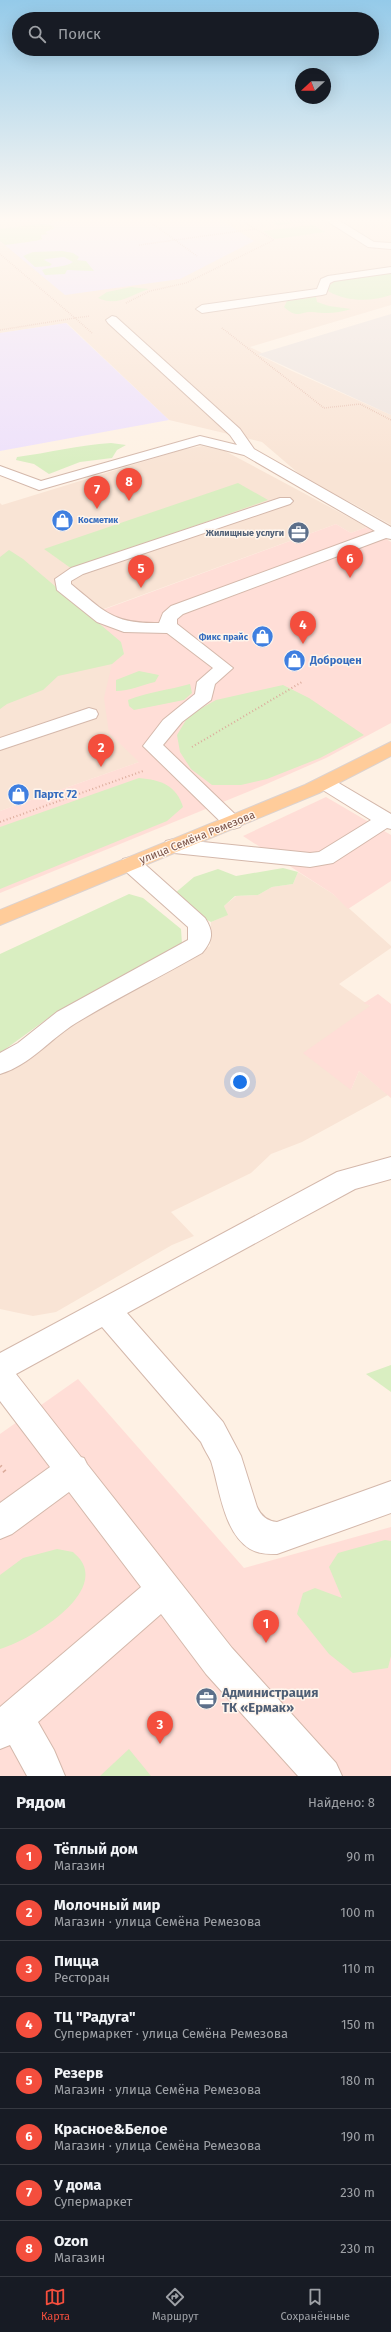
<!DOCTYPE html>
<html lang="ru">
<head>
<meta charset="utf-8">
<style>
	body { margin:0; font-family:"Fira Sans",sans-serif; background:#242831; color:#f1f3f6 }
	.compass { position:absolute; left:295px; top:68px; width:36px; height:36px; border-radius:50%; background:#171b24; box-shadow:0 4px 16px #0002; rotate:248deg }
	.you { position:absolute; left:240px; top:1082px; width:14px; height:14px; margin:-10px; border:3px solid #fff; border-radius:50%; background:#1a73e8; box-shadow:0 0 0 6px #1a73e833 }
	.badge { display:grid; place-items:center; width:26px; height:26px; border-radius:50%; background:#f44e3d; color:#fff; font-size:13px; font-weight:700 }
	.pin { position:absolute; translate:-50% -33px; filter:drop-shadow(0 1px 2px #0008) }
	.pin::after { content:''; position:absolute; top:21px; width:14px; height:12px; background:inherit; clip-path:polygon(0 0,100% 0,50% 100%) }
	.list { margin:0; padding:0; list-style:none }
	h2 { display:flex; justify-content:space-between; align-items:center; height:52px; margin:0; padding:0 16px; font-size:17px }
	h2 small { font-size:13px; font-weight:400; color:#9ea1a6 }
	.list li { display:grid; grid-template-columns:26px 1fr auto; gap:12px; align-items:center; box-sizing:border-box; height:56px; padding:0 16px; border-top:1px solid #363941 }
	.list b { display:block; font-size:15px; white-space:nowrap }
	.list p { margin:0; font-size:13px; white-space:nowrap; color:#9ea1a6 }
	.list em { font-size:13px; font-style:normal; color:#9ea1a6 }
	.icon { flex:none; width:22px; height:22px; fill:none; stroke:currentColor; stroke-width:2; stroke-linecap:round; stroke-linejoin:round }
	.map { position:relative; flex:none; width:391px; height:1776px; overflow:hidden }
	.search { position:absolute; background:#171b24; box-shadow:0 4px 16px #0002; left:12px; right:12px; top:12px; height:44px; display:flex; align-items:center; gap:10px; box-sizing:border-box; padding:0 14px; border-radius:22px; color:#9ea1a6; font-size:15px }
	.sheet { height:500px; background:#171b24 }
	nav { display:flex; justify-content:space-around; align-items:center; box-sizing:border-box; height:56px; border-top:1px solid #363941; background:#171b24; font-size:11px; color:#9ea1a6 }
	nav a { display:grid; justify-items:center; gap:2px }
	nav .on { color:#f44e3d }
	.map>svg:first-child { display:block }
</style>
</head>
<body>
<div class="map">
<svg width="391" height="1776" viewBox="0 0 391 1776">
	<rect width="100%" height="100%" fill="#fef1e4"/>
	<g fill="#f9e4d5">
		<polygon points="0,218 391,218 391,305 250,347 262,353 259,355 292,371 391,415 391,525 352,503 311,484 262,442 169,420 67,323 0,333"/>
		<polygon points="202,446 225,451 367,527 351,533 336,524 90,614 124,654 139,762 0,811 0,503 2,505 181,450"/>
		<polygon points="298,872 333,894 391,946 391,948 339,984 370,1006 351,1090 359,1071 388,1095 302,1142 271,1154 251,1173 171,1212 194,1236 172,1245 56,1312 33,1316 0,1309 0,1074 77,1021 210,946 211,922 227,915 224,906 236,896 258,895 272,887 293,884"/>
	</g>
	<g fill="#ffded7">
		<polygon points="336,524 351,533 367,527 391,542 391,723 326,758 262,786 0,893 0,811 139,762 109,733 104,698 112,664 124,654 89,615"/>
		<polygon points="326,797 391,835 391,881 348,909 333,894 243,836"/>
		<polygon points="378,994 391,1004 391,1098 359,1071 351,1090 303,1053 370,1006 364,1003"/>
		<polygon points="78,1379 244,1568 391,1527 391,1776 0,1776 0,1434"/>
	</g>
	<polygon fill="#eee4df" points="391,314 391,415 258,354 262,353"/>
	<g fill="#eee1fb">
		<polygon points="89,218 218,218 254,241 180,279 65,295 0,241 0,229"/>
		<polygon points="66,323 169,420 0,451 0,333"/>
	</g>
	<g fill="#d9eec1">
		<polygon points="275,218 311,218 315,221 278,225 271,222"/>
		<path d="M40,224l11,1 4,3 -10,4 3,2 -7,1 1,4c-3,2 -30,5 -37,6l-5,-4v-12z"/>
		<polygon points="313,225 325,232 275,239 263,231"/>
		<path d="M62,251l11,2 6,4 -2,3 9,1 8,10 -27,-1 -2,4 -20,1 -3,-5c11,-4 22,-2 31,-8l-9,-5 -18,2 -2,1 8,4 -2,2 -15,1 -12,-11 10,-4z"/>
		<path d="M391,272v23c-20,7 -44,7 -63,-4l1,-5 7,-6z"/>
		<path d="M131,287l18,2c-19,6 -31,18 -51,9l9,-6z"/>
		<path d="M316,297l1,5 12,4 22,3c-13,4 -23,5 -38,3 -14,-1 -14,8 -29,-5l3,-6z"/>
		<path d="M111,443l15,2 -9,5 -5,8 -32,4 -31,12 -15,-10 -18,-4 1,-3c31,-4 62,-12 94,-14z"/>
		<polygon points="238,483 268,500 72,569 44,549"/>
		<polygon points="9,550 23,559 121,642 124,654 112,664 58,676 43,690 7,704 0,709 0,557"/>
		<path d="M139,671l20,4 -4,7c-14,3 -25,9 -39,9v-11z"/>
		<path d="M190,684l2,9 -8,7 -50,10 -5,-4 -1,-6c20,-8 41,-10 62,-16z"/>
		<polygon points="283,685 309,698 364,735 320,758 267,779 241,785 212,785 191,769 180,752 177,735 189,715 216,700"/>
		<path d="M139,778c22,2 37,7 44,29l-16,14 -167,68v-62z"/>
		<polygon points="283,868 298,872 293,884 272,887 258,895 235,896 224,906 228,915 211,922 190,911 174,894 194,877 218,869 236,876"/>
		<polygon points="129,894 143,898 181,929 182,944 51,1016 0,1053 0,954"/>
		<polygon points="391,1365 391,1392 366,1374"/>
		<polygon points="385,1540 391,1541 391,1656 388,1668 353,1673 329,1654 297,1614 303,1593 315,1588 342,1598 329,1567 338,1553"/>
		<path d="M57,1549l16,3c3,3 8,7 10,12 17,35 -57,78 -83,85v-74l23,-17z"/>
		<polygon points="129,1749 151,1776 100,1776"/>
	</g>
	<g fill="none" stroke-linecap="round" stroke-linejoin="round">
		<defs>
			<g id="minor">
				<polygon points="322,218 335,218 374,242 391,243 391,249 368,247"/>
				<polygon points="391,267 391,273 334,281 330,283 326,294 322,295 202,313 196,309 202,305 317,289 321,279 328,276"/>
				<path d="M112,316l4,1 124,112 14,20 137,78v12l-5,-1 -203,76 -6,5v5l56,44 -18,16 -4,16 -29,22 -19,23 77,74 3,4 -3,4 -7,2 -7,-2 -83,-81 20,-26 32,-26 2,-12 16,-14 -46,-35 -43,-1 -27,-10 -40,-32 -2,-11 16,-11 209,-70h10l3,3 -3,3 -207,70 -12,7v3c34,28 42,40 88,39l4,-10 8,-7 204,-75 -131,-76 -44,-11 -161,46 -39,-15v-9l41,15 159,-45 37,9 -7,-10 -122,-112 -2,-3z"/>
				<polygon points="89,708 96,710 98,714 96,718 0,750 0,738"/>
				<polygon points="325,777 332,779 391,814 391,829 387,828 333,863 310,867 174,853 166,851 163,846 166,841 174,839 310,853 319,852 371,820 318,787 315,783 318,779"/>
				<path d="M131,857l8,2 66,59c9,14 8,22 -3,35 -42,24 -85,45 -126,70 -26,16 -46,42 -76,51v-21l18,-10 39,-31 131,-72v-13l-65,-58 -3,-5 3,-5z"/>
				<path d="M391,1157v22l-36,10 -228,124 96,109 18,34 16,51c4,9 10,14 20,15l114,-41v32l-114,41c-9,0 -18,0 -27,-5 -27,-17 -30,-60 -39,-88 -3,-6 -7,-12 -10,-19l-99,-115 -86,47 65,83 3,1 3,6 145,184 104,115 6,13h-44l-92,-102 -45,-60 -123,108 16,28 11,26h-38l-17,-31 -10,4v-42l141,-120 -72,-95 -57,42 -12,5v-36l50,-36 -50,-66v-48l337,-181z"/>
			</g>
			<polygon id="major" points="391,742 391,756 319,793 0,925 0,910 305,785"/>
		</defs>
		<use href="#minor" stroke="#d4b8ab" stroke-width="2"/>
		<use href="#major" stroke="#dcd2cf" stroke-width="2"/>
		<g stroke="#dcac9c" stroke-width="1.5" stroke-dasharray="0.5 1.5" stroke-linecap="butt">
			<polyline points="153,224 197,256"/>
			<polyline points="139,245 255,229"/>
			<polyline points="0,254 75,318 90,316"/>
			<polyline points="126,303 150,291 186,283 274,240 237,218"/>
			<polyline points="222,328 324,408 360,404 391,420"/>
			<polyline points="0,330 75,318 92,333"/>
		</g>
		<g stroke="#dcac9c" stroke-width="2" stroke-dasharray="1 2.5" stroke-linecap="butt">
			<polyline points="192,747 302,682"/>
			<polyline points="0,822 143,771"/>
		</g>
		<polyline stroke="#dcac9c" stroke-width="4" stroke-dasharray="1.5 4.5" stroke-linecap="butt" points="0,1466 6,1473"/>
		<use href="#minor" fill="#fff" fill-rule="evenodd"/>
		<use href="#major" fill="#ffcc9a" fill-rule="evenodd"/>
	</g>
	<linearGradient id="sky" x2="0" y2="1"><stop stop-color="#94cae9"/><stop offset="0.47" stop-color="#fff9f3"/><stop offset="1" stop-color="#fff9f3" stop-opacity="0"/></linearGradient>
	<rect width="391" height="467" fill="url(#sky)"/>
	<defs>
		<symbol id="shop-disc" viewBox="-11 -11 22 22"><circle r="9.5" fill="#3f7fe0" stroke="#fff5ec"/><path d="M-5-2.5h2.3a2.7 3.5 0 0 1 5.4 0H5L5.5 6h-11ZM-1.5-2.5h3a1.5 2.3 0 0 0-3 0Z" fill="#fff"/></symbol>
		<symbol id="office-disc" viewBox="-11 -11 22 22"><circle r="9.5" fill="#5c6f8a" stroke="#fff5ec"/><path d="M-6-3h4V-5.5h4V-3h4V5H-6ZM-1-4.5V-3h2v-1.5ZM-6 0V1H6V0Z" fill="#fff"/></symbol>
	</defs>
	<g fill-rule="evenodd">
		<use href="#shop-disc" x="50" y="508" width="25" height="25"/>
		<use href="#office-disc" x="286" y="520" width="25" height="25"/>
		<use href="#shop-disc" x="250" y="624" width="25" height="25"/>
		<use href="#shop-disc" x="282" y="648" width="25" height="25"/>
		<use href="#shop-disc" x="6" y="782" width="25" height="25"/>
		<use href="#office-disc" x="194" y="1686" width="25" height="25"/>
	</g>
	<g text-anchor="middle" stroke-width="3" stroke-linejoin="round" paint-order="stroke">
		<g font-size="9" font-weight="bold" fill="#366cbe" stroke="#fff5ec" text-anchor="start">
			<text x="78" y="523">Косметик</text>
			<text x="248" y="640" text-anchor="end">Фикс прайс</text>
		</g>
		<g font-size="9" font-weight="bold" fill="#4e5e75" stroke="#fff5ec" text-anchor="end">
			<text x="284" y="536">Жилищные услуги</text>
		</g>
		<g font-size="11" font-weight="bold" fill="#366cbe" stroke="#fff5ec" text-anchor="start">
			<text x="310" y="664">Доброцен</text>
			<text x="34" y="798">Партс 72</text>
		</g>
		<g font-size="11" fill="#7a5247" stroke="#fff5ec">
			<text transform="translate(197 837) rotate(-22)" y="4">улица Семёна Ремезова</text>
		</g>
		<g font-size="13" font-weight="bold" fill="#4e5e75" stroke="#fff5ec" text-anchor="start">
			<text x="222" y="1697">Администрация<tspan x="222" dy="15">ТК «Ермак»</tspan></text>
		</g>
	</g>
</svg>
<svg class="compass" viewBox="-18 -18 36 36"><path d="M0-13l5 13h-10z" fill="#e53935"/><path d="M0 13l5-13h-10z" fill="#9ea1a6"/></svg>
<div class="you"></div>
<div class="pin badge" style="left:266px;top:1643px">1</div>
<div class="pin badge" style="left:101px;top:767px">2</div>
<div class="pin badge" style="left:160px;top:1744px">3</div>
<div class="pin badge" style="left:303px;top:644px">4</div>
<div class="pin badge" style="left:141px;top:588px">5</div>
<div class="pin badge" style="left:350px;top:578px">6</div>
<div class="pin badge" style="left:97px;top:509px">7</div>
<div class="pin badge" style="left:129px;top:501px">8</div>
<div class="search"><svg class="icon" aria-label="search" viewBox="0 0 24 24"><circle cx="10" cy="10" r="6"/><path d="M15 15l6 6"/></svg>Поиск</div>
</div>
<section class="sheet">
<h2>Рядом<small>Найдено: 8</small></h2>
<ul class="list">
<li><span class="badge">1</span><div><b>Тёплый дом</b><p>Магазин</p></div><em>90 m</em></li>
<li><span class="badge">2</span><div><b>Молочный мир</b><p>Магазин · улица Семёна Ремезова</p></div><em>100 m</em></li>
<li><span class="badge">3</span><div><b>Пицца</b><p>Ресторан</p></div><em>110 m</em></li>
<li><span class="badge">4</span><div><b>ТЦ &quot;Радуга&quot;</b><p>Супермаркет · улица Семёна Ремезова</p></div><em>150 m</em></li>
<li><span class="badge">5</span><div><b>Резерв</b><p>Магазин · улица Семёна Ремезова</p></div><em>180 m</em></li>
<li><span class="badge">6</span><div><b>Красное&amp;Белое</b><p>Магазин · улица Семёна Ремезова</p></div><em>190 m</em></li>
<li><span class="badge">7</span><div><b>У дома</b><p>Супермаркет</p></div><em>230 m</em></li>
<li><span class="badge">8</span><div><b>Ozon</b><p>Магазин</p></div><em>230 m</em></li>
</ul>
</section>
<nav>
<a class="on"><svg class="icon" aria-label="map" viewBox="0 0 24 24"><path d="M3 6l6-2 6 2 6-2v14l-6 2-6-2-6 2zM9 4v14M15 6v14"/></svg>Карта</a>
<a><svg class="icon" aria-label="directions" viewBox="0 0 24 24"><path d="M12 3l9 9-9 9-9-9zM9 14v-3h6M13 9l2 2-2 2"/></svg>Маршрут</a>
<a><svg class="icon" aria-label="saved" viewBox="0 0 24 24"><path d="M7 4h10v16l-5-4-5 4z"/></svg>Сохранённые</a>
</nav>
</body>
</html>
